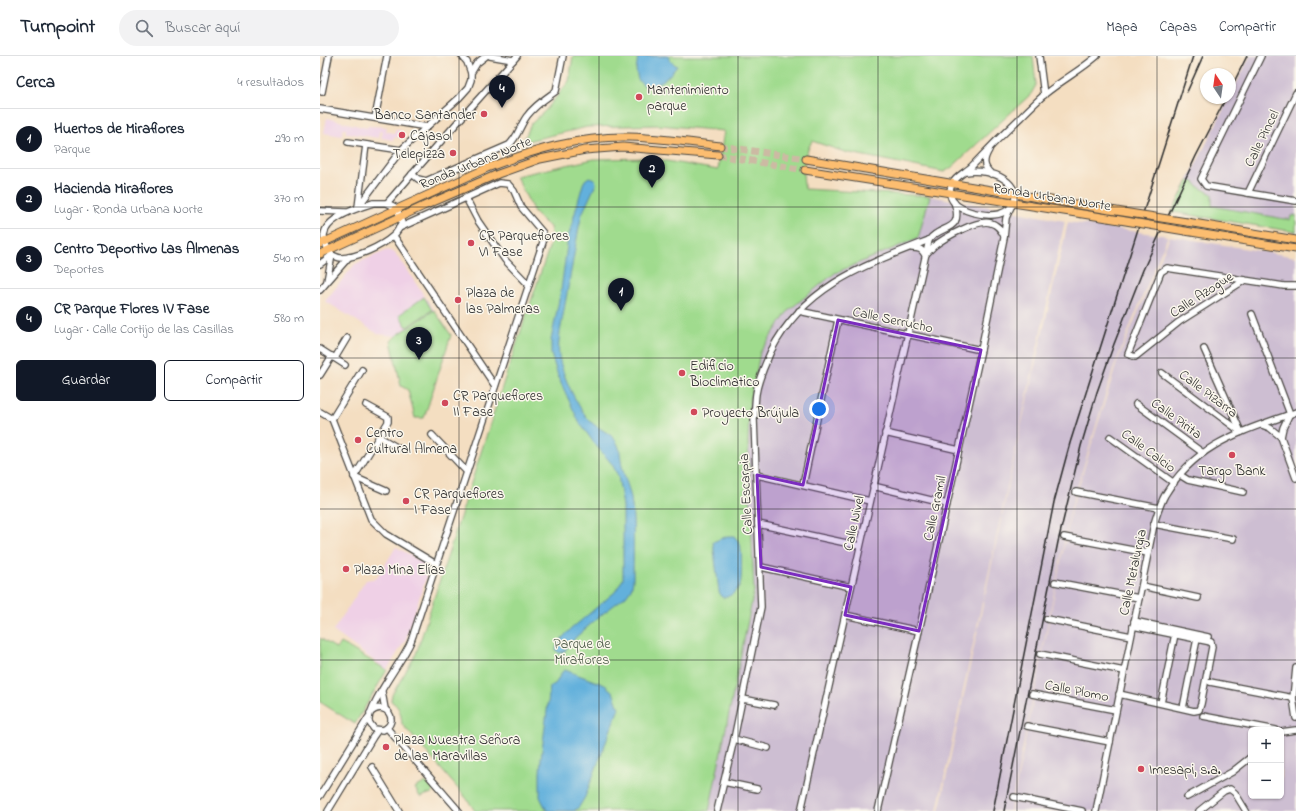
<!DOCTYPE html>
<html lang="es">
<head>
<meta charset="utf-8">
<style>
	body { margin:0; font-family:"Indie Flower",sans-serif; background:#f2f2f3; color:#1f2937 }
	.controls { position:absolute; right:12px; bottom:12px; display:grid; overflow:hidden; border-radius:6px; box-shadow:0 1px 3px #0004 }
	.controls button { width:36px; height:36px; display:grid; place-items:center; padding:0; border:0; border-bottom:1px solid #e0e1e3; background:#fff; color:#1f2937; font:20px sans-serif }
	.compass { position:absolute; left:880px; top:12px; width:36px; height:36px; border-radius:50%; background:#fff; box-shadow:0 1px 3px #0004; rotate:347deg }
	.you { position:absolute; left:499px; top:353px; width:14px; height:14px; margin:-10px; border:3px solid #fff; border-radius:50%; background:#1a73e8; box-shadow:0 0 0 6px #1a73e833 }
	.badge { display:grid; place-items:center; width:26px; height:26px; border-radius:50%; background:#111827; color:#fff; font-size:13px; font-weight:700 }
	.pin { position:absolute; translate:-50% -33px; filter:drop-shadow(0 1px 2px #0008) }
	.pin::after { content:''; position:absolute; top:21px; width:14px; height:12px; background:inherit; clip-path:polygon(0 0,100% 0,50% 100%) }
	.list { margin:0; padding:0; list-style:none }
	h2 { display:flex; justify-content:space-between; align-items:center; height:52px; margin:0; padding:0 16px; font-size:17px }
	h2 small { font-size:13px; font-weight:400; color:#747a83 }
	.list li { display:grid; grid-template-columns:26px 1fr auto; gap:12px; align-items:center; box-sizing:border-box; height:60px; padding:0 16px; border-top:1px solid #e0e1e3 }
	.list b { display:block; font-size:15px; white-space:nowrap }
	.list p { margin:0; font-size:13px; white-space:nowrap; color:#747a83 }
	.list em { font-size:13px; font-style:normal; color:#747a83 }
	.actions { display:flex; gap:8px; padding:12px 16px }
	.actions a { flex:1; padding:9px 0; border:1px solid #111827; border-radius:6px; text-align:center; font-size:14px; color:#111827 }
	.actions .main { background:#111827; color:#fff }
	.icon { flex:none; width:22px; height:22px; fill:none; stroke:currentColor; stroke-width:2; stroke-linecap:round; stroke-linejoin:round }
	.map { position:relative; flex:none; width:976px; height:755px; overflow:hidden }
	header { display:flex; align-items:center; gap:24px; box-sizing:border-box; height:56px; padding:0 20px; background:#fff; border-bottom:1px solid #e0e1e3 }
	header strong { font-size:19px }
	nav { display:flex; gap:22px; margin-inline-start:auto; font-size:14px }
	.search { width:280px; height:36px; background:#f2f2f3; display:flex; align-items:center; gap:10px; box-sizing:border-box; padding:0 14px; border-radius:22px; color:#747a83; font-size:15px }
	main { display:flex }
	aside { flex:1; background:#fff }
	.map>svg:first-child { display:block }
</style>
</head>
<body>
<header>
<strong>Turnpoint</strong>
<div class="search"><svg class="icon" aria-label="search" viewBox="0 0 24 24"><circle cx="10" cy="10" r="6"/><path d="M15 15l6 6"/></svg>Buscar aquí</div>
<nav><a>Mapa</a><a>Capas</a><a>Compartir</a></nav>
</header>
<main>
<aside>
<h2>Cerca<small>4 resultados</small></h2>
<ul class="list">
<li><span class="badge">1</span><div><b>Huertos de Miraflores</b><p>Parque</p></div><em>290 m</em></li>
<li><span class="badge">2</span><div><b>Hacienda Miraflores</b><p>Lugar · Ronda Urbana Norte</p></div><em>370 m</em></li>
<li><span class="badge">3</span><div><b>Centro Deportivo Las Almenas</b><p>Deportes</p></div><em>540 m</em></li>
<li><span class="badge">4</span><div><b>CR Parque Flores IV Fase</b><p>Lugar · Calle Cortijo de las Casillas</p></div><em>580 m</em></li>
</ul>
<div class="actions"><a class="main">Guardar</a><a>Compartir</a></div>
</aside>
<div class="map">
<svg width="976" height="755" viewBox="0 0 976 755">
	<rect width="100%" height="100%" fill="#fbf7ec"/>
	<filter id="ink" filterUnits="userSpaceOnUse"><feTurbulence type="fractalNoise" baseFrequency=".025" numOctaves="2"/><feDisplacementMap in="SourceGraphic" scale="8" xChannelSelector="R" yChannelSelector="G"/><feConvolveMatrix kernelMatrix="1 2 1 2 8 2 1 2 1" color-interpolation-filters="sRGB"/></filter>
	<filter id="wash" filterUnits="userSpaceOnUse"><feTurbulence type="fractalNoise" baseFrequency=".012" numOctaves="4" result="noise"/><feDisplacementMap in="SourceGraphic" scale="16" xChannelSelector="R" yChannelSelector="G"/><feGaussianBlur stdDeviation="0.9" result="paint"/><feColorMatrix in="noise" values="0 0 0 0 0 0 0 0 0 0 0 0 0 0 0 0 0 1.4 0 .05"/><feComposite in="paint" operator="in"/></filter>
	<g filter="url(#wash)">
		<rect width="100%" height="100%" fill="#f4dec1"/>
		<g fill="#efd0e6">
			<polygon points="7,62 47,72 48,70 67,71 66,75 73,77 75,77 75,73 80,74 82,76 83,79 80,81 74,81 73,84 61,82 63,75 60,74 59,82 26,77 26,73 23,72 22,80 4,77"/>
			<polygon points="68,194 75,197 114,254 76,280 58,278 5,245 35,208"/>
			<polygon points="76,491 108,509 107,518 86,583 67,614 13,575 46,524 57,522"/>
		</g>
		<g fill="#cdbed2" fill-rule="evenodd">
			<polygon points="930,0 976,0 976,176 852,156"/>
			<polygon points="610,140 745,165 617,755 389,755 434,535 430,422 428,386 430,342 435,324 440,296 469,254 515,217 598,182"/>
			<polygon points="748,166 848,180 812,266 793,314 751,452 690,755 619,755 700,375"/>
			<path d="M850,180l126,21v554h-285l60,-300 46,-149zM931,674h30v66h-30z"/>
		</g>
		<g fill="#a0db8e" stroke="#66835c">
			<path d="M253,0h460l3,29 -5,9 -80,74 -7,4 -99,-20 -33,-11c-8,14 -11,32 -7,48l125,7 -12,42 -83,35 -46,37 -29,42 -5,28 -5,18 -2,44 6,149 -45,220h-234l-8,-12 -65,-75c-1,-10 -2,-17 -11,-23l1,-6 24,-41 88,-273 48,-142 -2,-12 -15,-13 -19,-38 78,-17 56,-1 68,12 6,-39 -65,-6 -72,2 -64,15 8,-18 15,-14 23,-29z"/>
			<polygon points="868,125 875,126 877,130 892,138 892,150 970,164 971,160 976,159 976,176 852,156"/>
			<polygon points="104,241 112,254 87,271 79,259"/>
			<polygon points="114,254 131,279 104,362 95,362 88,334 81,330 71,285 76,280"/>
			<polygon points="0,582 17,593 21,587 67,614 35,668 0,646"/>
			<polygon points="106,726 114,734 112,737 100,741 95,732"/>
		</g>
		<g fill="#62b0dc" stroke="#466e84">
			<path d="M318,0h30l2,5 7,5c-9,12 -16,19 -32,20l-7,-6 -2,-10z"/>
			<path d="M269,121l6,2 1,5 -14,30 -3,13 -19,105c-1,8 -2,16 -1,24 3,19 19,53 32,66 7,7 21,11 26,21 4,7 3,15 5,23 2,11 7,21 9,32 4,27 2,55 2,83l-2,8 -5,7 -25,19 -25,22 -12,15 -5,1 -3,-3 1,-4 6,-9 8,-8 44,-37 8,-13v-73l-5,-30 -6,-12 -18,-21 -15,-21 -20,-43 -8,-25v-14l10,-50 7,-52 15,-54 2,-4z"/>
			<path d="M407,480h7c2,3 5,5 6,8 2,4 2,36 0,41 -3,6 -10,12 -17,13l-4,-6 -6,-50z"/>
			<polygon points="245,614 285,629 293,636 299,652 265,741 259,751 254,755 227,755 220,741 220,717 221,702 230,631 236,627 242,616"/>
		</g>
	</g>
	<g filter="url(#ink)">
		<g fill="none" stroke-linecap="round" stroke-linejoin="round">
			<g stroke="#ccbaa3" stroke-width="7" stroke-dasharray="7 3.5" stroke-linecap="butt">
				<polyline points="400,90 486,103"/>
				<polyline points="398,99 485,114"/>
			</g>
			<defs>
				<g id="minor">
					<polyline points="170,0 193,4"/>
					<polyline points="719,0 724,39"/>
					<polyline points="941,0 881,123 886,130 976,145"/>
					<polyline points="151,17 157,7 166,0"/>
					<polyline points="2,36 9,0"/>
					<polyline points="0,53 107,71"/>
					<polyline points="55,62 67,0"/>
					<polyline points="28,86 81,94"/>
					<path d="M669,94c-6,10 -6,16 2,24"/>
					<path d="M646,116c11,-2 28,0 38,7 21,14 10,37 -15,36 -16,-1 -47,-8 -37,-31 4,-8 14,-12 20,-18 16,-17 32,-33 49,-49 8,-8 16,-16 24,-23 17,-14 36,-24 52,-38"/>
					<path d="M92,118l6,5 8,2 83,-36c9,-8 11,-20 18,-29 8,-11 18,-17 29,-25l7,-35"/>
					<polyline points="928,137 976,37"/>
					<polyline points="146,142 158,165 185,204 209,229"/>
					<path d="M53,147h14l10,5 5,15c-3,5 -5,10 -9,13 -11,10 -37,22 -52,22 -3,0 -6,-2 -9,-3 -4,-6 -9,-13 -8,-20 2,-18 36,-28 49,-32z"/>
					<polyline points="67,147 136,68 197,0"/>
					<polyline points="38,151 81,94 139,42 148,32 151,24 151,17 147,6 142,0"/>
					<polyline points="38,151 46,89"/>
					<polyline points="0,155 26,156"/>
					<polyline points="74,180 175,330"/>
					<path d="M592,192c7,0 10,1 13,7 3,-3 6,-6 9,-9 10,-8 45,-28 57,-23 7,2 10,7 13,13"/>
					<polyline points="0,208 12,199"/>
					<polyline points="925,224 859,266 815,301 808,298 841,216 847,212 964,230 976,230"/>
					<polyline points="7,225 12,199"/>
					<polyline points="0,234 29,201"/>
					<polyline points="479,255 661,294"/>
					<polyline points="932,258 970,358"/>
					<polyline points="0,293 25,309"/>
					<polyline points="884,293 921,376"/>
					<polyline points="15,302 27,282"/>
					<polyline points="842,317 921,376"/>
					<polyline points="0,319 12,300"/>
					<polyline points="816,348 883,397"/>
					<polyline points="46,349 68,361 68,366 34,421 66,435"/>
					<polyline points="0,356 12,363 51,463 66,478 116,508"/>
					<polyline points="969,359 963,372 961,381 976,422"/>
					<polyline points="12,363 42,314"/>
					<polyline points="942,369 950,372 961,381"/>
					<polyline points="565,377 639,394"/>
					<polyline points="112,379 147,416"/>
					<polyline points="59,381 78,392"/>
					<polyline points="790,381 854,427"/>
					<polyline points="437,419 550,445"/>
					<polyline points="860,419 868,424 923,436"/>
					<polyline points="483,429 518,264"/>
					<polyline points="553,430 627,448"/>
					<polyline points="756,436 839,452"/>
					<polyline points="438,468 540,490"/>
					<polyline points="834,468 913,483"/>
					<polyline points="744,481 828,497"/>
					<polyline points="441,511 531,531"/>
					<polyline points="735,526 819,542"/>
					<polyline points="822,530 878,542"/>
					<polyline points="525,559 599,575"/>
					<polyline points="727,563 811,580"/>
					<polyline points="814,565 888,581"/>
					<polyline points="720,598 804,615"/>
					<polyline points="976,612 973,642 976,662"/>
					<polyline points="890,626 973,642"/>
					<polyline points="62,636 65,653"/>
					<polyline points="712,638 796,654"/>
					<polyline points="799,638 874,655 879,654 881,648 892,591 891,586 813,570"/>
					<polyline points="423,643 454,649"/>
					<polyline points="841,647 855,578"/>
					<polyline points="863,652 877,583"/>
					<path d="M50,657c15,-15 31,9 13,17l-9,-1 -5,-7c-2,-15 30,-57 38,-73 4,-6 6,-13 8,-20l128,-387v-9l-22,-26 -7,-16 -6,-7 -9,-1 -100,45"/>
					<polyline points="883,660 956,674"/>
					<polyline points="707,670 790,686"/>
					<polyline points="67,672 139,755"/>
					<polyline points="961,676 976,674"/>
					<polyline points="414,683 448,692"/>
					<polyline points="52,711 79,755"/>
					<polyline points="404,726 437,733"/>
					<polyline points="0,740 48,662"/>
					<polyline points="694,741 762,755"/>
					<polyline points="867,741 912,716 931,701"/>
					<polyline points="8,755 53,681 58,674"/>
					<path d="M397,755l17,-72 27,-132 -7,-188c1,-9 1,-17 2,-25 2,-15 9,-29 15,-43 33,-65 94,-86 158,-111 11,-16 36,-7 25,-38"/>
					<polyline points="481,755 609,184"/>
					<polyline points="558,755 599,575 661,294 684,182 686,162 690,153"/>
					<path d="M776,755l58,-287c3,-10 6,-20 11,-29 32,-53 77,-63 131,-83"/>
					<polyline points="879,755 904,735 910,733 915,737 926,755"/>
				</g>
				<g id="major">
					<polyline points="486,103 790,154"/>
					<polyline points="485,114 788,162"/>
					<polyline points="867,166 976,184"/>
					<polyline points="865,175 976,193"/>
					<path d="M0,188l167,-76c46,-18 93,-32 142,-31 31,1 61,5 91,9"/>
					<polyline points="0,198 106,149 178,118 220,103 265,94 303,91 398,99"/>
				</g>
			</defs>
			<use href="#minor" stroke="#494642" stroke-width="8"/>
			<use href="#major" stroke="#494642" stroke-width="9"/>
			<use href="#minor" stroke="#fff" stroke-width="5.5"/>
			<use href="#major" stroke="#fcbd6f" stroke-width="7"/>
			<g stroke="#2b2b2b" stroke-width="1.5">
				<polyline points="910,34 927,0"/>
				<polyline points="867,36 883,0"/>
				<polyline points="673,755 734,446 750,387 873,0"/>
				<polyline points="684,755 738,486 761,390 777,336 794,288 823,214 876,100 906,42"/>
			</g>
			<defs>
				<g id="major-bridge">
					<polyline points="790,154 867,166"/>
					<polyline points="788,162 865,175"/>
				</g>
			</defs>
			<use href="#major-bridge" stroke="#494642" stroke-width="9" stroke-linecap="butt"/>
			<use href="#major-bridge" stroke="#fcbd6f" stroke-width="7"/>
		</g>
	</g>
	<path fill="#7b2cbf" fill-opacity="0.2" stroke="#7b2cbf" stroke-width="3" stroke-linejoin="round" d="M518,264l143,30 -62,281 -74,-16 6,-28 -90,-20 -4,-92 46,10z"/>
	<path fill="none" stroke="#2b2b2b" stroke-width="1" stroke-opacity="0.55" d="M139,0v755M279,0v755M418,0v755M558,0v755M697,0v755M837,0v755M0,151h976M0,302h976M0,453h976M0,604h976"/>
	<g fill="#d1495b" stroke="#fbf7ec" stroke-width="1.5">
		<circle cx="319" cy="41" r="4"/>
		<circle cx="164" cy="58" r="4"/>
		<circle cx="82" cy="79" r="4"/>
		<circle cx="133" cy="97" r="4"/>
		<circle cx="151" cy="187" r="4"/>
		<circle cx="138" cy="244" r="4"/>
		<circle cx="362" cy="317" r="4"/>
		<circle cx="125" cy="347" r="4"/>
		<circle cx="374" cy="356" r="4"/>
		<circle cx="38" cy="384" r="4"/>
		<circle cx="912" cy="399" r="4"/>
		<circle cx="86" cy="445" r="4"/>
		<circle cx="26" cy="513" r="4"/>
		<circle cx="66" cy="691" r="4"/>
		<circle cx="821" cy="713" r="4"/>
	</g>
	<g text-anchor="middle" stroke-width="3" stroke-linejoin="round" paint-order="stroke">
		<g font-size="14" fill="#2b2b2b" stroke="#fbf7ec" text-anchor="start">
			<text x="327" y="38">Mantenimiento<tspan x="327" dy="16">parque</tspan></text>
			<text x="156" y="63" text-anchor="end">Banco Santander</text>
			<text x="90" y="84">Cajasol</text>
			<text x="125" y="102" text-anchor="end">Telepizza</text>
			<text x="159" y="184">CR Parqueflores<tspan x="159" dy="16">VI Fase</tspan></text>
			<text x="146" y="241">Plaza de<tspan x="146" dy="16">las Palmeras</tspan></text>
			<text x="370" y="314">Edificio<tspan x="370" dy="16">Bioclimatico</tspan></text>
			<text x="133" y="344">CR Parqueflores<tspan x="133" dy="16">II Fase</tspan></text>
			<text x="382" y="361">Proyecto Brújula</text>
			<text x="46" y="381">Centro<tspan x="46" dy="16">Cultural Almena</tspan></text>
			<text x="912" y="419" text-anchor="middle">Targo Bank</text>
			<text x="94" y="442">CR Parqueflores<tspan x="94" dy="16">I Fase</tspan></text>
			<text x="34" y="518">Plaza Mina Elías</text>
			<text x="74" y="688">Plaza Nuestra Señora<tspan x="74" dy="16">de las Maravillas</tspan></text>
			<text x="829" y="718">Imesapi, s.a.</text>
		</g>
		<g font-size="14" fill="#2b2b2b" stroke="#fbf7ec">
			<text transform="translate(941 82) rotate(-64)" y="5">Calle Pincel</text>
			<text transform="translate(155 106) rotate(-22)" y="5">Ronda Urbana Norte</text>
			<text transform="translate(732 140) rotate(9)" y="5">Ronda Urbana Norte</text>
			<text transform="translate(881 238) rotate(-33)" y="5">Calle Azogue</text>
			<text transform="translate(573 263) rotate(12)" y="5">Calle Serrucho</text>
			<text transform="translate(889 337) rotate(37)" y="5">Calle Pizarra</text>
			<text transform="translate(857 362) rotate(36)" y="5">Calle Pirita</text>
			<text transform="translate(829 394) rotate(36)" y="5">Calle Calcio</text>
			<text transform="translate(425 438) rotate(-93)" y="5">Calle Escarpia</text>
			<text transform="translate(614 452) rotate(-78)" y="5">Calle Gramil</text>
			<text transform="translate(533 467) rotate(-78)" y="5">Calle Nivel</text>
			<text transform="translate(812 516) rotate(-78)" y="5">Calle Metalurgia</text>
			<text transform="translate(757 634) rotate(11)" y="5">Calle Plomo</text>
		</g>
		<g font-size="14" fill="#485744" stroke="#fbf7ec">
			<text x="262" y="592">Parque de<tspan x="262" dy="16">Miraflores</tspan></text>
		</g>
	</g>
</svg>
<div class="controls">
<button>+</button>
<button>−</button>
</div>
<svg class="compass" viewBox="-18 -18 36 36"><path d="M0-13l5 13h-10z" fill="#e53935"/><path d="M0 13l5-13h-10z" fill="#747a83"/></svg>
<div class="you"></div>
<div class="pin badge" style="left:301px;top:255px">1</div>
<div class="pin badge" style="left:332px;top:132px">2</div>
<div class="pin badge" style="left:99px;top:304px">3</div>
<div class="pin badge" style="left:182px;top:52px">4</div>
</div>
</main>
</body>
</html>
